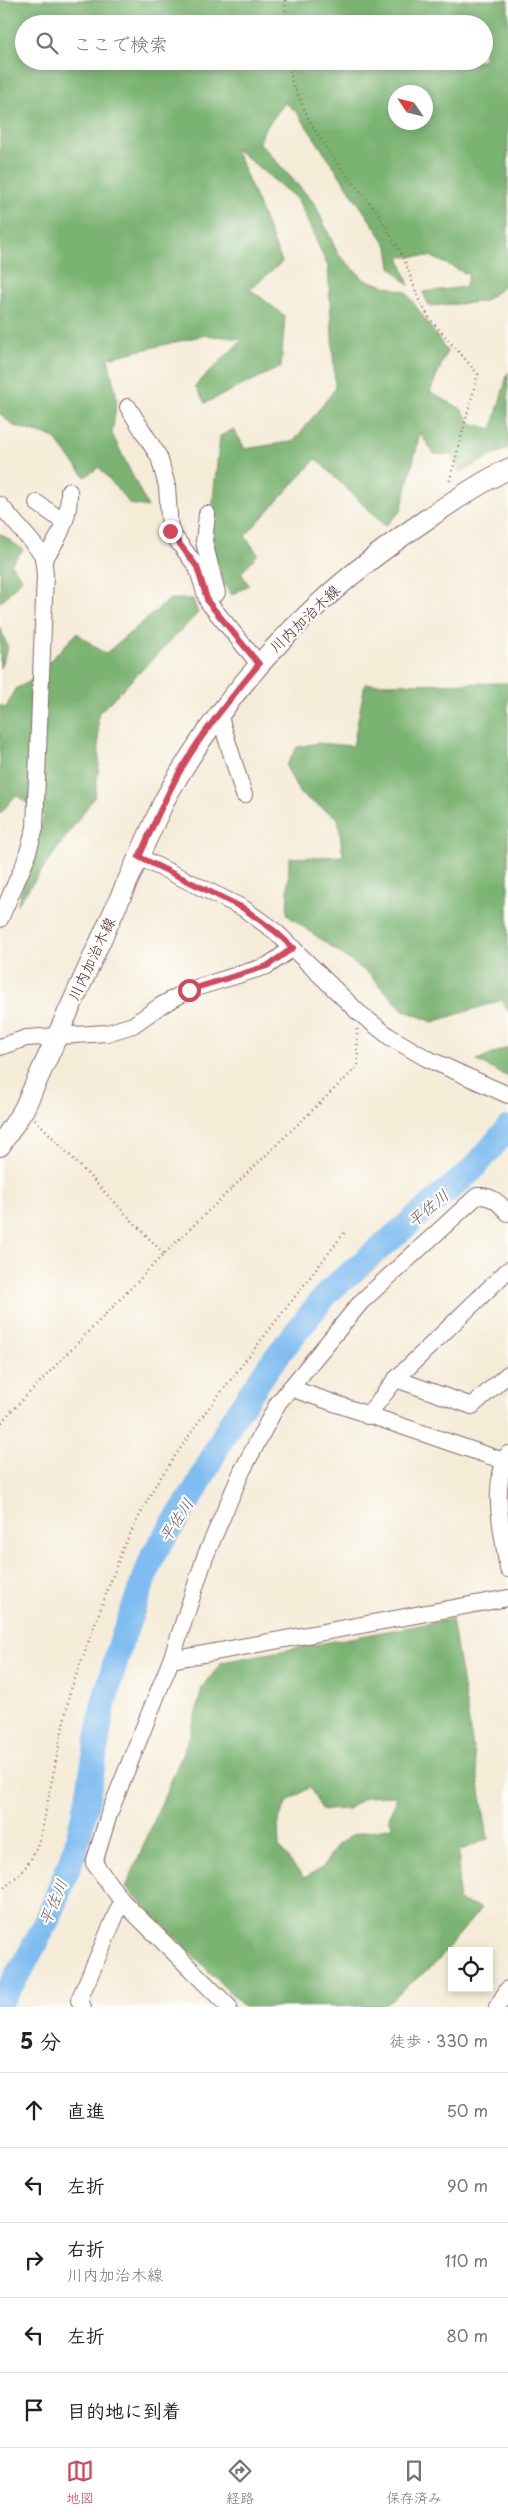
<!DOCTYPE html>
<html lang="ja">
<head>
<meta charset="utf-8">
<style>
	body { margin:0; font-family:"Playpen Sans","Klee One",sans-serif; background:#f6f6f6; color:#202124 }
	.controls { position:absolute; right:15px; bottom:15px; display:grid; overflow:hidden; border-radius:0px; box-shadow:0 2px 8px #0003 }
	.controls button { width:45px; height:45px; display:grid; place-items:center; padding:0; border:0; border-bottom:1px solid #e0e0e0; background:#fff; color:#202124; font:25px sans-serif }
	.compass { position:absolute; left:388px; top:85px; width:45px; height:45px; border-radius:50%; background:#fff; box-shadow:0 2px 8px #0003; rotate:305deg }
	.stop { position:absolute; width:15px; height:15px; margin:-11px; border:4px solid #d1495b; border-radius:50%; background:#fff }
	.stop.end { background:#d1495b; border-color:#fff; box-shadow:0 1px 5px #0008 }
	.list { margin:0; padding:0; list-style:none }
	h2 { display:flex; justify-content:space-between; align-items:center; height:65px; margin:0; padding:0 20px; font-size:21px }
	h2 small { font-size:16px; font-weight:400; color:#757577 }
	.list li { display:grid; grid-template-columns:32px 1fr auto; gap:15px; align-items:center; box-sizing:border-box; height:75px; padding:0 20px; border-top:1px solid #e0e0e0 }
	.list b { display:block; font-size:19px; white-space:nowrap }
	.list p { margin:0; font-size:16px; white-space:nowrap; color:#757577 }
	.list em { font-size:16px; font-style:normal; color:#757577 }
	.icon { flex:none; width:28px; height:28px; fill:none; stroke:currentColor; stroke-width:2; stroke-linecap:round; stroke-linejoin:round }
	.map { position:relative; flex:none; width:508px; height:2007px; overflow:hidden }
	.search { position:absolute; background:#fff; box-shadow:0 2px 8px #0003; left:15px; right:15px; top:15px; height:55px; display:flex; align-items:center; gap:12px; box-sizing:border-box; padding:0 18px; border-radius:28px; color:#757577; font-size:19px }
	.sheet { height:440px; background:#fff }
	nav { display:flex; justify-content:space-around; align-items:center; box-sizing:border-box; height:70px; border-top:1px solid #e0e0e0; background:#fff; font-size:14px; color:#757577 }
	nav a { display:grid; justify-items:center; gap:2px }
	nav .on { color:#d1495b }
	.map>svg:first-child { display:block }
</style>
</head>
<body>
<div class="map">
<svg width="508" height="2007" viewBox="0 0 508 2007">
	<rect width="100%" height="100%" fill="#fdfcf7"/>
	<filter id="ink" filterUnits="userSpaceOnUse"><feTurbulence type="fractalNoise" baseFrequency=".02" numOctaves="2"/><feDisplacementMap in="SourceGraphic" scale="10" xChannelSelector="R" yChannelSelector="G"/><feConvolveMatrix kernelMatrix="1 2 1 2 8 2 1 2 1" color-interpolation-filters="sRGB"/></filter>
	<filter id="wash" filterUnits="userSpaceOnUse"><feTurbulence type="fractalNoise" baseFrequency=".0096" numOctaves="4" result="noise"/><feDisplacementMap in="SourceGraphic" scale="20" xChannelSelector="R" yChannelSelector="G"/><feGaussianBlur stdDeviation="1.12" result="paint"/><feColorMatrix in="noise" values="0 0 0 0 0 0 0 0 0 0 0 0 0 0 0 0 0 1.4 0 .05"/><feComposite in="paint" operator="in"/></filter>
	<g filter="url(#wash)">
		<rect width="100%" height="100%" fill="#f5ecd8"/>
		<g fill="#7ab372" stroke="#62694e" fill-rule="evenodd">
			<path d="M0,0h508v287h-5l-20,15 -54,4 -6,-14 42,-5 4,-12 -39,-19 -31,1 10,29 -18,-19 -3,-20 -92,-136 -11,-8 -21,27 -4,13 55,61 23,50 27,26 41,12 41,59 -17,41 30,16 11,15 21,6 16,-57v76l-48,24 -9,-17 -17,-1 -14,-21 -19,78 -16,15 -69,-67 -71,77 13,18 -17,19 8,12 -17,10c-33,-35 -16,-114 -12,-159l14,-7 11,20 49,-8 41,-52 -7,-122 -30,-67 -63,-52 47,114 -32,27 35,27 -4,51 -76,36 -10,-17 48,-47 -38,-4 -97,23 9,41 -5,35 36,73 -18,-3 -31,-37 -14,10 -32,-40 -39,-11 -14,-12zM24,24h460v37h-460zM396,92h30v30h-30z"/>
			<polygon points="0,533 23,550 11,564 22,579 0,603"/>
			<polygon points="170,599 193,599 198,613 98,714 99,765 95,796 17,905 44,816 16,795 0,814 0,705 6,708 15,689 29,682 77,633 105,654"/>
			<polygon points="0,627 8,648 0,668"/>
			<polygon points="508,683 508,1012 502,1000 433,1022 403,1010 369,974 287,915 289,858 343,856 338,818 300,794 286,766 297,747 317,743 353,746 365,684"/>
			<polygon points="508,1047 508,1077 477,1061"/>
			<path d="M452,1619l36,220 -29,12 -1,50 23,7 -44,54 -54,44 -139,1 -118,-120 64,-151 12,-48 20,-26zM310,1787l12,23 26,-1 18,-12 31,-1 -8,22 4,9 -39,7 -17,11 -14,22 -19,11 -25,-31 -1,-26 9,-19z"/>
		</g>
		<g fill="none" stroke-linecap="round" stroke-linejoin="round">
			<polyline stroke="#7ebcf1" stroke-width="25" points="0,2002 22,1968 47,1921 75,1850 87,1801 103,1706 121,1642 153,1555 194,1492 231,1422 269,1366 328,1292 473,1169 508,1128"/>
		</g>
	</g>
	<g filter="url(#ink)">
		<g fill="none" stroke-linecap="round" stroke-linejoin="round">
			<defs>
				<g id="minor">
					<polyline points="128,407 159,457 167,486 170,531 197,567 208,602 259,664"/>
					<polyline points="37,503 64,522"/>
					<polyline points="0,505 43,555 45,575 35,828 25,862 0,919"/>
					<polyline points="207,514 204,542 217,593"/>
					<path d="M43,560c16,-20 27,-43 26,-69"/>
					<polyline points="219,714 244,795"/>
					<polyline points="139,857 243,908 276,932 358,1012 390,1037 426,1058 508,1095"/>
					<polyline points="0,1047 26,1038 107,1033 133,1025 160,1006 189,990 267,966 293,948"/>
					<polyline points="396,1379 472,1406 508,1374"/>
					<polyline points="290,1388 504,1461"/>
					<polyline points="367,1416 396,1379 508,1270"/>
					<path d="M508,1454c-18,34 -5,79 0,115"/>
					<polyline points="171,1660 508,1598"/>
					<polyline points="83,2007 79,2000 122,1901"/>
					<path d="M229,2007l-107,-106 -28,-38 15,-49 62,-154 34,-103 37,-86 36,-68 83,-101 116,-106c15,-1 21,6 31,17"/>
					<polyline points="497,2007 508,1989"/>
				</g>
				<path id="major" d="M0,1146l24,-37 141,-310c63,-114 154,-208 262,-280 26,-18 53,-36 81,-50"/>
			</defs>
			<use href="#minor" stroke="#866768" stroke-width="18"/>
			<use href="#major" stroke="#866768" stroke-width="22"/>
			<g stroke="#866768" stroke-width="2.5" stroke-dasharray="1 4" stroke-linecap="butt">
				<polyline points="285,0 286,24"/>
				<polyline points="289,61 292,82 310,122 332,157 378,213 404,259 419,300 430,319 478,374 449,483"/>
				<polyline points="35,1119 164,1254"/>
				<polyline points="0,1427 3,1420 164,1254 358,1066 357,1029"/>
				<path d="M0,1891c24,-20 32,-27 41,-57l29,-142 53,-144 33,-64 48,-70 141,-182"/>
			</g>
			<use href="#minor" stroke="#fff" stroke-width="16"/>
			<use href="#major" stroke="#fff" stroke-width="20"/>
		</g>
	</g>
	<g fill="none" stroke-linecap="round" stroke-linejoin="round" filter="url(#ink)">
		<path stroke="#d1495b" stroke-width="6" d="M170,531l27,36 11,35 51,62c-27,33 -55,66 -76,102 -17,29 -30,60 -44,91l104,51 33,24 17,16 -26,18 -78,24"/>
	</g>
	<g text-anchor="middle" stroke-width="4.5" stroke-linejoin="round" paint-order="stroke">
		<g font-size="15" fill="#4a1f2b" stroke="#fdfcf7">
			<text transform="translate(305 619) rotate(-44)" y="5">川内加治木線</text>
			<text transform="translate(92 959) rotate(-65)" y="5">川内加治木線</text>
		</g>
		<g font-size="16" font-style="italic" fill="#5c5670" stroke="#fdfcf7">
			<text transform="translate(428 1208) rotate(-40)" y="6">平佐川</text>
			<text transform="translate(176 1520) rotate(-57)" y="6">平佐川</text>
			<text transform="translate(53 1902) rotate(-67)" y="6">平佐川</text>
		</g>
	</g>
</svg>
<div class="controls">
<button><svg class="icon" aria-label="locate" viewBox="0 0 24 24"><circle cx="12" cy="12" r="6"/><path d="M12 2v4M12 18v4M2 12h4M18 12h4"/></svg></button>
</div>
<svg class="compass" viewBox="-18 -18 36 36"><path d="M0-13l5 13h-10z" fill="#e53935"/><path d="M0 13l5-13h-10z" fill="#757577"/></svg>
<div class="stop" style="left:189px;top:990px"></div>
<div class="stop end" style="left:170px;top:531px"></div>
<div class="search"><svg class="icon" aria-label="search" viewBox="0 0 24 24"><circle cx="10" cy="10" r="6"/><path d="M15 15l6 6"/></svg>ここで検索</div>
</div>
<section class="sheet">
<h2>5 分<small>徒歩 · 330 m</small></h2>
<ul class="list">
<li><svg class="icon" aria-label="ahead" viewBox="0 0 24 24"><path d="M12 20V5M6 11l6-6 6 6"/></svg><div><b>直進</b></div><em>50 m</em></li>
<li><svg class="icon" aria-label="left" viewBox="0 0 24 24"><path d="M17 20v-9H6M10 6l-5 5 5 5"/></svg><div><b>左折</b></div><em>90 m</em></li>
<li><svg class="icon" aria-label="right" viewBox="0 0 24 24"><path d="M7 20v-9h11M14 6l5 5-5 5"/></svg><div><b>右折</b><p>川内加治木線</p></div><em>110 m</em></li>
<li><svg class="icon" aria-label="left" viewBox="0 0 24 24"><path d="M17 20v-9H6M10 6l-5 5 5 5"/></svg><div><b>左折</b></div><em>80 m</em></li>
<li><svg class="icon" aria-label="arrive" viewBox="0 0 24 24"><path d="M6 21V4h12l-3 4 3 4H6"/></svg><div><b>目的地に到着</b></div></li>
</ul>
</section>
<nav>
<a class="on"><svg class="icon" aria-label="map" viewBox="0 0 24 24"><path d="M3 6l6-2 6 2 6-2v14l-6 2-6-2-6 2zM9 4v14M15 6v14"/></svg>地図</a>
<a><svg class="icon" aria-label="directions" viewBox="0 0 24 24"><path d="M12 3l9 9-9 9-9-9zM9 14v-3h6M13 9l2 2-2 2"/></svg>経路</a>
<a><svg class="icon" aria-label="saved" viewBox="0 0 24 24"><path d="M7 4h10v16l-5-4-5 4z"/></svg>保存済み</a>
</nav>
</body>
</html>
